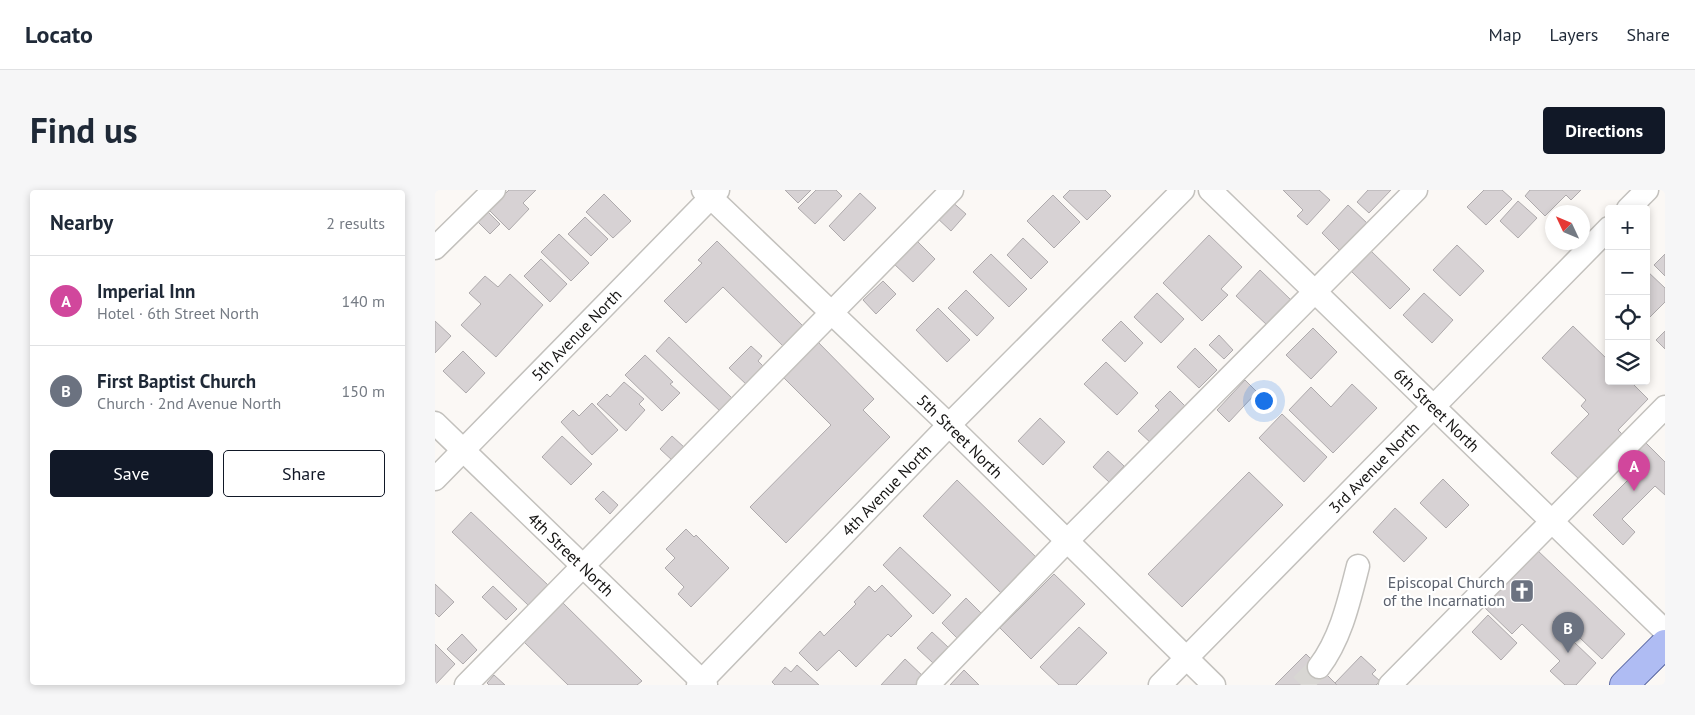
<!DOCTYPE html>
<html lang="en">
<head>
<meta charset="utf-8">
<style>
	body { margin:0; font-family:"PT Sans",sans-serif; background:#f6f6f7; color:#1f2937 }
	.controls { position:absolute; right:15px; top:15px; display:grid; overflow:hidden; border-radius:5px; box-shadow:0 2px 8px #0003 }
	.controls button { width:45px; height:45px; display:grid; place-items:center; padding:0; border:0; border-bottom:1px solid #e0e1e3; background:#fff; color:#1f2937; font:25px sans-serif }
	.compass { position:absolute; left:1110px; top:15px; width:45px; height:45px; border-radius:50%; background:#fff; box-shadow:0 2px 8px #0003; rotate:314deg }
	.you { position:absolute; left:828px; top:210px; width:18px; height:18px; margin:-12px; border:4px solid #fff; border-radius:50%; background:#1a73e8; box-shadow:0 0 0 8px #1a73e833 }
	.badge { display:grid; place-items:center; width:32px; height:32px; border-radius:50%; background:#111827; color:#fff; font-size:16px; font-weight:700 }
	.pin { position:absolute; translate:-50% -41px; filter:drop-shadow(0 1px 2px #0008) }
	.pin::after { content:''; position:absolute; top:26px; width:18px; height:15px; background:inherit; clip-path:polygon(0 0,100% 0,50% 100%) }
	.list { margin:0; padding:0; list-style:none }
	h2 { display:flex; justify-content:space-between; align-items:center; height:65px; margin:0; padding:0 20px; font-size:21px }
	h2 small { font-size:16px; font-weight:400; color:#747a83 }
	.list li { display:grid; grid-template-columns:32px 1fr auto; gap:15px; align-items:center; box-sizing:border-box; height:90px; padding:0 20px; border-top:1px solid #e0e1e3 }
	.list b { display:block; font-size:19px; white-space:nowrap }
	.list p { margin:0; font-size:16px; white-space:nowrap; color:#747a83 }
	.list em { font-size:16px; font-style:normal; color:#747a83 }
	.actions { display:flex; gap:10px; padding:15px 20px }
	.actions a { flex:1; padding:11px 0; border:1px solid #111827; border-radius:5px; text-align:center; font-size:18px; color:#111827 }
	.actions .main { background:#111827; color:#fff }
	.icon { flex:none; width:28px; height:28px; fill:none; stroke:currentColor; stroke-width:2; stroke-linecap:round; stroke-linejoin:round }
	.map { position:relative; flex:none; width:1230px; height:495px; overflow:hidden; border-radius:5px }
	header { display:flex; align-items:center; gap:30px; box-sizing:border-box; height:70px; padding:0 25px; background:#fff; border-bottom:1px solid #e0e1e3 }
	header strong { font-size:24px }
	nav { display:flex; gap:28px; margin-inline-start:auto; font-size:18px }
	.intro { display:flex; align-items:center; justify-content:space-between; box-sizing:border-box; height:120px; padding:0 30px }
	h1 { margin:0; font-size:35px }
	.button { padding:12px 22px; border-radius:5px; background:#111827; color:#fff; font-size:18px; font-weight:700 }
	main { display:flex; gap:30px; padding:0 30px }
	aside { flex:1; background:#fff; border-radius:5px; box-shadow:0 2px 8px #0003 }
	.map>svg:first-child { display:block }
</style>
</head>
<body>
<header>
<strong>Locato</strong>
<nav><a>Map</a><a>Layers</a><a>Share</a></nav>
</header>
<div class="intro"><h1>Find us</h1><a class="button">Directions</a></div>
<main>
<aside>
<h2>Nearby<small>2 results</small></h2>
<ul class="list">
<li><span class="badge" style="background:#d1479c">A</span><div><b>Imperial Inn</b><p>Hotel · 6th Street North</p></div><em>140 m</em></li>
<li><span class="badge" style="background:#6b7280">B</span><div><b>First Baptist Church</b><p>Church · 2nd Avenue North</p></div><em>150 m</em></li>
</ul>
<div class="actions"><a class="main">Save</a><a>Share</a></div>
</aside>
<div class="map">
<svg width="1230" height="495" viewBox="0 0 1230 495">
	<rect width="100%" height="100%" fill="#fbf8f5"/>
	<g fill="#d7d2d4" stroke="#aeaaac">
		<polygon points="74,0 101,0 88,13 94,19 74,40 54,20"/>
		<polygon points="350,0 376,0 363,13"/>
		<polygon points="381,0 401,0 407,6 380,34 363,18"/>
		<polygon points="635,0 670,0 676,6 652,30 628,7"/>
		<polygon points="848,0 884,0 895,10 872,35 862,26 868,20"/>
		<polygon points="933,0 956,0 934,23 922,12"/>
		<polygon points="1049,0 1067,0 1077,9 1051,35 1032,17"/>
		<polygon points="1095,0 1146,0 1136,10 1131,5 1110,26 1090,6"/>
		<polygon points="425,3 441,18 409,51 394,36"/>
		<polygon points="169,4 196,31 178,48 151,22"/>
		<polygon points="618,5 645,32 619,58 592,31"/>
		<polygon points="515,10 531,24 516,41 500,26"/>
		<polygon points="1083,11 1102,28 1083,48 1065,31"/>
		<polygon points="913,15 933,34 906,62 887,43"/>
		<polygon points="50,19 65,34 55,44 40,29"/>
		<polygon points="150,27 173,49 156,66 133,44"/>
		<polygon points="124,44 154,73 136,91 106,62"/>
		<polygon points="774,45 807,77 786,99 793,105 767,131 728,93"/>
		<polygon points="588,48 613,72 596,89 572,65"/>
		<polygon points="480,49 500,69 478,92 458,73"/>
		<polygon points="282,51 370,138 350,158 288,97 251,133 229,111 267,73 263,70"/>
		<polygon points="1022,55 1049,81 1025,106 998,80"/>
		<polygon points="935,60 975,99 955,119 915,80"/>
		<polygon points="556,64 592,99 574,117 538,82"/>
		<polygon points="1230,64 1230,86 1219,75"/>
		<polygon points="106,69 132,94 115,112 89,86"/>
		<polygon points="825,80 856,110 832,135 801,106"/>
		<polygon points="1211,80 1230,98 1230,112 1211,131"/>
		<polygon points="75,84 108,115 61,167 26,135 46,114 34,103 50,86 63,97"/>
		<polygon points="448,91 461,104 441,124 428,110"/>
		<polygon points="531,100 559,128 542,146 513,118"/>
		<polygon points="722,103 749,129 726,153 699,127"/>
		<polygon points="989,103 1018,130 997,153 968,125"/>
		<polygon points="503,118 535,150 512,172 481,140"/>
		<polygon points="0,131 16,146 0,163"/>
		<polygon points="686,131 708,153 690,172 667,150"/>
		<polygon points="1138,136 1174,171 1174,191 1195,191 1213,209 1183,240 1188,245 1145,290 1116,263 1154,224 1146,216 1151,210 1107,168"/>
		<polygon points="878,138 902,162 876,189 851,165"/>
		<polygon points="1230,141 1230,159 1221,150"/>
		<polygon points="784,145 798,160 789,169 774,155"/>
		<polygon points="234,147 298,209 286,222 221,161"/>
		<polygon points="380,149 439,209 428,220 455,247 351,353 315,317 396,235 345,184"/>
		<polygon points="316,156 327,166 323,171 329,177 312,195 294,178"/>
		<polygon points="760,158 782,180 764,198 742,177"/>
		<polygon points="28,161 50,183 31,203 8,181"/>
		<polygon points="210,165 238,192 235,194 245,203 227,221 190,185"/>
		<polygon points="671,172 703,203 682,225 649,194"/>
		<polygon points="810,190 822,202 794,232 782,220"/>
		<polygon points="189,192 209,209 204,214 210,220 191,241 162,214 172,204 175,207"/>
		<polygon points="917,194 942,218 898,263 854,220 876,197 896,217"/>
		<polygon points="735,201 752,218 717,254 703,241 724,220 720,216"/>
		<polygon points="157,213 183,240 157,265 126,232 138,220 144,226"/>
		<polygon points="847,224 892,267 869,292 824,248"/>
		<polygon points="605,228 630,252 608,275 583,251"/>
		<polygon points="127,246 157,274 136,295 107,267"/>
		<polygon points="237,246 250,258 238,271 225,259"/>
		<polygon points="1211,253 1230,272 1230,305 1220,296 1187,329 1200,342 1188,355 1158,325 1201,282 1191,272"/>
		<polygon points="673,261 689,276 674,292 658,277"/>
		<polygon points="814,282 848,315 747,417 713,384"/>
		<polygon points="1008,289 1034,315 1011,338 985,313"/>
		<polygon points="522,290 605,371 570,407 488,326"/>
		<polygon points="168,301 183,315 175,324 160,309"/>
		<polygon points="960,318 992,348 969,372 938,342"/>
		<polygon points="36,322 113,395 93,415 17,342"/>
		<polygon points="251,339 259,347 261,345 294,378 256,417 243,404 249,397 230,378 240,368 231,359"/>
		<polygon points="465,357 516,405 498,424 448,375"/>
		<polygon points="1101,359 1190,444 1167,469 1123,427 1118,432 1161,473 1141,495 1130,495 1115,481 1125,471 1087,434 1077,444 1047,415"/>
		<polygon points="619,384 650,414 596,469 565,438"/>
		<polygon points="0,394 19,412 4,427 0,423"/>
		<polygon points="447,395 477,426 456,447 453,444 421,477 404,460 382,481 364,463 385,441 389,446 421,414 419,412 434,396 440,402"/>
		<polygon points="58,396 82,419 71,430 47,407"/>
		<polygon points="531,408 546,423 522,448 507,433"/>
		<polygon points="127,412 207,491 202,495 133,495 88,451"/>
		<polygon points="1053,425 1082,453 1066,470 1037,442"/>
		<polygon points="644,437 672,463 641,495 624,495 605,477"/>
		<polygon points="497,442 513,457 498,473 482,458"/>
		<polygon points="27,444 42,460 28,474 12,459"/>
		<polygon points="0,454 20,474 0,495"/>
		<polygon points="871,464 902,495 840,495"/>
		<polygon points="926,466 941,480 937,484 945,491 941,495 902,495 900,493"/>
		<polygon points="470,469 490,488 483,495 446,495"/>
		<polygon points="362,475 384,495 340,495 337,492 350,477 356,482"/>
		<polygon points="529,480 544,495 515,495"/>
		<polygon points="59,485 70,495 54,495 52,493"/>
	</g>
	<g fill="none" stroke-linecap="round" stroke-linejoin="round">
		<polyline stroke="#d8d6d3" stroke-width="22" stroke-dasharray="22 11" stroke-linecap="butt" points="866,495 884,477"/>
		<defs>
			<g id="minor">
				<path id="s1" d="M268,0l246,235 265,260"/>
				<path id="s2" d="M775,0l455,441"/>
				<polyline points="1193,19 1212,0"/>
				<polyline points="0,58 59,0"/>
				<path id="s3" d="M0,233l271,262"/>
				<path id="s4" d="M0,289l283,-289"/>
				<path d="M884,477c22,-29 30,-66 39,-101"/>
				<polyline points="31,495 517,0"/>
				<path id="s5" d="M263,495l251,-260 234,-235"/>
				<polyline points="493,495 631,352 981,0"/>
				<path id="s6" d="M725,495l449,-457"/>
				<polyline points="955,495 1230,217"/>
			</g>
			<polyline id="major" points="1189,495 1230,454"/>
		</defs>
		<use href="#minor" stroke="#c3c1bd" stroke-width="25"/>
		<use href="#major" stroke="#57659f" stroke-width="30"/>
		<use href="#minor" stroke="#fff" stroke-width="22"/>
		<use href="#major" stroke="#afbcf3" stroke-width="28"/>
	</g>
	<defs>
		<symbol id="church-square" viewBox="-11 -11 22 22"><rect x="-9" y="-9" width="18" height="18" rx="4" fill="#6b7280" stroke="#fff"/><path d="M-1.2-6h2.4v3.5h3.3v2.4h-3.3V6h-2.4V-.1h-3.3v-2.4h3.3Z" fill="#fff"/></symbol>
	</defs>
	<g fill-rule="evenodd">
		<use href="#church-square" x="1073" y="387" width="28" height="28"/>
	</g>
	<g text-anchor="middle" stroke-width="4.5" stroke-linejoin="round" paint-order="stroke">
		<g font-size="16" fill="#151413" stroke="#fff">
			<text dy="6" stroke="none"><textPath href="#s4" startOffset="202">5th Avenue North</textPath></text>
			<text dy="6" stroke="none"><textPath href="#s2" startOffset="316">6th Street North</textPath></text>
			<text dy="6" stroke="none"><textPath href="#s1" startOffset="356">5th Street North</textPath></text>
			<text dy="6" stroke="none"><textPath href="#s6" startOffset="305">3rd Avenue North</textPath></text>
			<text dy="6" stroke="none"><textPath href="#s5" startOffset="271">4th Avenue North</textPath></text>
			<text dy="6" stroke="none"><textPath href="#s3" startOffset="189">4th Street North</textPath></text>
		</g>
		<g font-size="16" fill="#5b616d" stroke="#fff" text-anchor="end">
			<text x="1070" y="398">Episcopal Church<tspan x="1070" dy="18">of the Incarnation</tspan></text>
		</g>
	</g>
</svg>
<div class="controls">
<button>+</button>
<button>−</button>
<button><svg class="icon" aria-label="locate" viewBox="0 0 24 24"><circle cx="12" cy="12" r="6"/><path d="M12 2v4M12 18v4M2 12h4M18 12h4"/></svg></button>
<button><svg class="icon" aria-label="layers" viewBox="0 0 24 24"><path d="M12 4l9 5-9 5-9-5zM3 14l9 5 9-5"/></svg></button>
</div>
<svg class="compass" viewBox="-18 -18 36 36"><path d="M0-13l5 13h-10z" fill="#e53935"/><path d="M0 13l5-13h-10z" fill="#747a83"/></svg>
<div class="you"></div>
<div class="pin badge" style="left:1199px;top:301px;background:#d1479c">A</div>
<div class="pin badge" style="left:1133px;top:463px;background:#6b7280">B</div>
</div>
</main>
</body>
</html>
